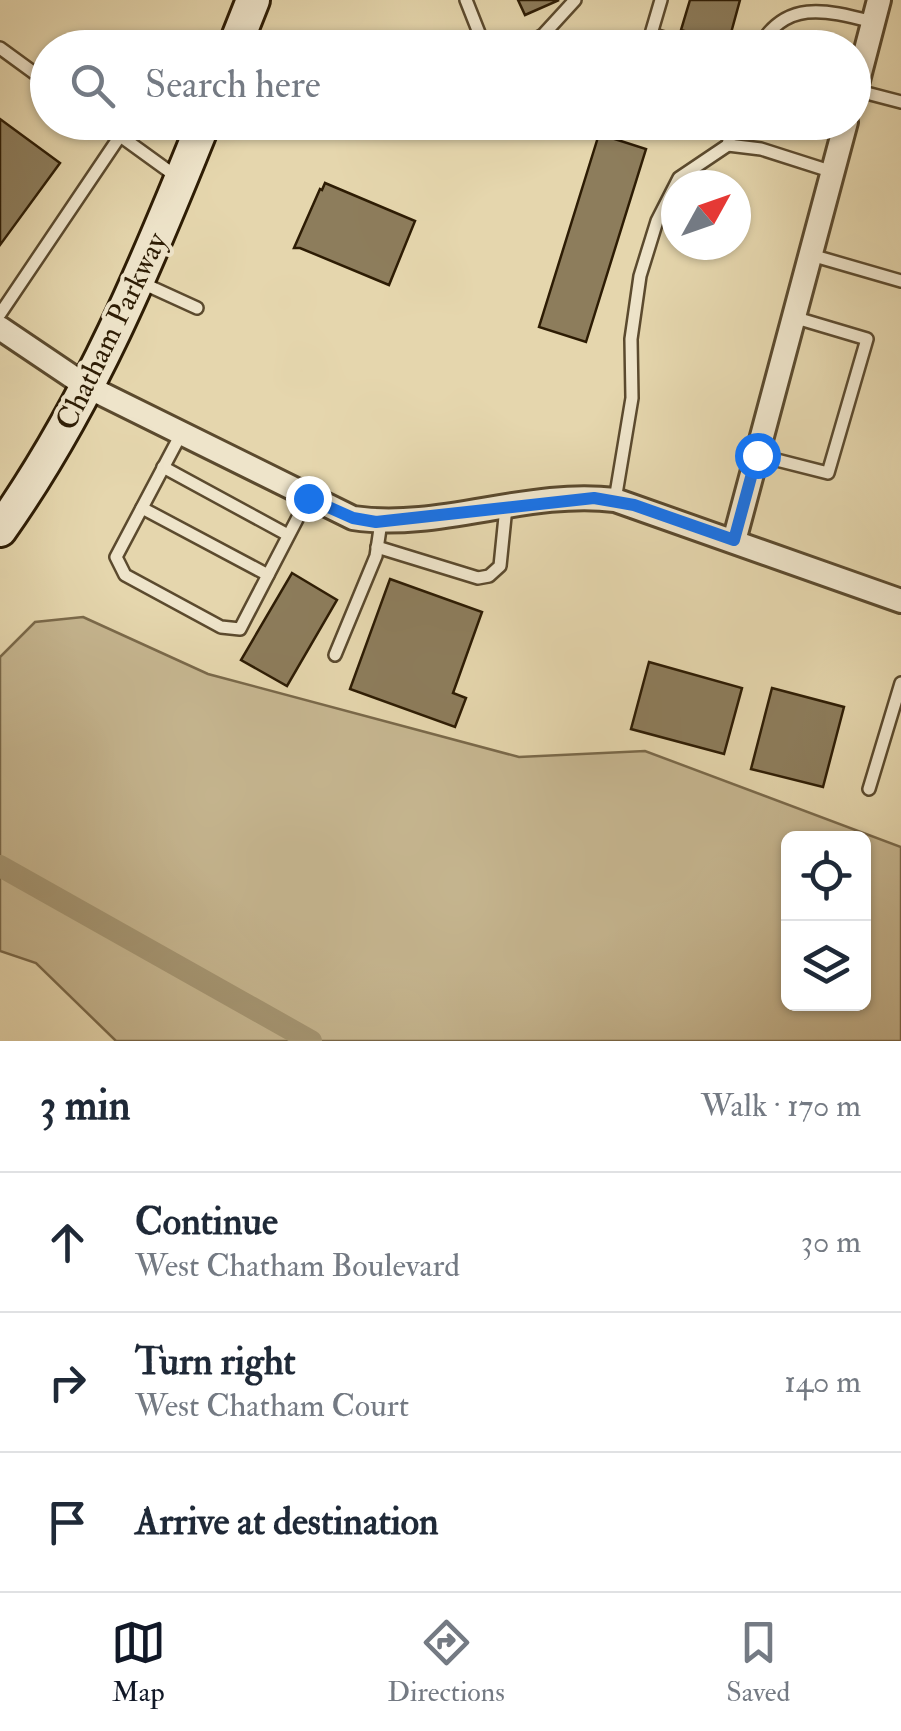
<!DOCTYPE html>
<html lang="en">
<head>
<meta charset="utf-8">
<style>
	body { margin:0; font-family:"IM FELL Double Pica",serif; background:#f2f2f3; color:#1f2937 }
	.controls { position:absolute; right:30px; bottom:30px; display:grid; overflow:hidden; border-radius:15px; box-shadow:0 2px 8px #0004 }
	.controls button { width:90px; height:90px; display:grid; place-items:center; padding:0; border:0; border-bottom:2px solid #e0e1e3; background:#fff; color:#1f2937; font:50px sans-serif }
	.compass { position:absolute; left:661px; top:170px; width:90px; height:90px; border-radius:50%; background:#fff; box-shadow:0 2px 8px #0004; rotate:50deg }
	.stop { position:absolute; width:30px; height:30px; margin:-22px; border:8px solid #1a73e8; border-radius:50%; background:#fff }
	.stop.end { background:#1a73e8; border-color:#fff; box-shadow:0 2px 10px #0008 }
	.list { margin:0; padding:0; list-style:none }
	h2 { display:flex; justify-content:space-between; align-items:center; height:130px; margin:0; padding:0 40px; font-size:42px }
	h2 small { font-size:32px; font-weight:400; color:#747a83 }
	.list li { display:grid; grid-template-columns:65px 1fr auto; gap:30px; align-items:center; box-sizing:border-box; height:140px; padding:0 40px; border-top:2px solid #e0e1e3 }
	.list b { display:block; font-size:38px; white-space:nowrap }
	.list p { margin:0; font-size:32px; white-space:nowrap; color:#747a83 }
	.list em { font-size:32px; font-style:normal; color:#747a83 }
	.icon { flex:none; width:55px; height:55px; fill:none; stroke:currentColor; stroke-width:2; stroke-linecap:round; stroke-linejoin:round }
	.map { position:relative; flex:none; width:901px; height:1041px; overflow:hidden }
	.search { position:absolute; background:#fff; box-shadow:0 2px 8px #0004; left:30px; right:30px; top:30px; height:110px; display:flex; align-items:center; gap:25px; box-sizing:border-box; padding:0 35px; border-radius:55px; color:#747a83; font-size:38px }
	.sheet { height:550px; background:#fff }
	nav { display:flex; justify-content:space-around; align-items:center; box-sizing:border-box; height:140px; border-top:2px solid #e0e1e3; background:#fff; font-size:28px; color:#747a83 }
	nav a { display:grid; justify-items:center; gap:5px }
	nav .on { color:#111827 }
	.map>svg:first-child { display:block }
</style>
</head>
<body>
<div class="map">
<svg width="901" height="1041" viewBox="0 0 901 1041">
	<rect width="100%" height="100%" fill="#e5d6ad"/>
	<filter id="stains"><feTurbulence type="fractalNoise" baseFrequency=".002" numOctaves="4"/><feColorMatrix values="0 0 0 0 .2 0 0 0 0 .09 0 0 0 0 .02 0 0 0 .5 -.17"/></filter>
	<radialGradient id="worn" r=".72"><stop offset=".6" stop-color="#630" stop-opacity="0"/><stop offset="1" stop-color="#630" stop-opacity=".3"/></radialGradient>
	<path fill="#c6b690" stroke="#7a694a" stroke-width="2.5" fill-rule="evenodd" d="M83,617l125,57 311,83 126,-6 256,96v194h-785l-80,-78 -36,-12v-294l35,-35zM788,838h76v166h-76z"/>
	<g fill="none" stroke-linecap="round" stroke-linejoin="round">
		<polyline stroke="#a69774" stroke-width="22" points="0,866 311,1041"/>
	</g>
	<g fill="#8d7d5c" stroke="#2d1c04" stroke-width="2.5">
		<polygon points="518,0 559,0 525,15"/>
		<polygon points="690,0 740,0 728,44 681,30"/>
		<polygon points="0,119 60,163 0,245"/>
		<polygon points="599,134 646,149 586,342 539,327"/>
		<polygon points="325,183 415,221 389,285 300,248 294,248 320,189 322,190"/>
		<polygon points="292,573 337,600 287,686 241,660"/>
		<polygon points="390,579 482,612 453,693 466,698 455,727 350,689"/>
		<polygon points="649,662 742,688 724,754 631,729"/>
		<polygon points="772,688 844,707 823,787 751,769"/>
	</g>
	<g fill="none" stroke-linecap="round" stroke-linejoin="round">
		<defs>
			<g id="lane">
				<polyline points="466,0 485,48"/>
				<polyline points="661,0 651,34 696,48"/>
				<polyline points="0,48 48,83"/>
				<polyline points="520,48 543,35 575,0"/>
				<path d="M758,48c27,-48 66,-39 115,-26"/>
				<polyline points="855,90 901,102"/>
				<polyline points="101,122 177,177"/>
				<polyline points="733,122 728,145 761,149 833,172"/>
				<polyline points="811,255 901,281"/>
				<polyline points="140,282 197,308"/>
				<polyline points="0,314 120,136"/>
				<polyline points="181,434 116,557 125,575 221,627 240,629 308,498"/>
				<polyline points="757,455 828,473 867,339 793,317"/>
				<polyline points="163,467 288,535"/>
				<polyline points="615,500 632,398 631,339 640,276 657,221 679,178 728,145"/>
				<polyline points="142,508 268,575"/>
				<polyline points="377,547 478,578 489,576 500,566 506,507"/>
				<polyline points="335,655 376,556 381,522"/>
				<polyline points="869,789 901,683"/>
			</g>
			<g id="street">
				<polyline points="854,96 879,0"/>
				<path d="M0,328l86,58 267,132c87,13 175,-29 262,-18l286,101"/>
				<polyline points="734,541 846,122"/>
			</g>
			<g id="secondary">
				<polyline points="234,48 253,0"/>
				<path d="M0,530c89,-126 147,-266 204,-408"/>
			</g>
		</defs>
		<use href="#lane" stroke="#5b4a2e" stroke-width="16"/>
		<use href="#street" stroke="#5b4a2e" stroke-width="28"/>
		<use href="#secondary" stroke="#2d1c04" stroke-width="38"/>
		<use href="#lane" stroke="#eee4ca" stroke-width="11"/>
		<use href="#street" stroke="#eee4ca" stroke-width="22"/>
		<use href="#secondary" stroke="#eee4ca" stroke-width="32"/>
	</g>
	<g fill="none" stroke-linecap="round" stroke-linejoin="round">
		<polyline stroke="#1a73e8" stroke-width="12" points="308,498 353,518 376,522 594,498 634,505 734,540 757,455"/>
	</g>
	<g text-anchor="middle" stroke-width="8" stroke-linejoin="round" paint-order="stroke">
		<g font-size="30" fill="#2d1c04" stroke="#eee4ca">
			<text transform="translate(111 331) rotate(-64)" y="10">Chatham Parkway</text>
		</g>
	</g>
	<rect width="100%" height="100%" filter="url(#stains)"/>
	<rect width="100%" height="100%" fill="url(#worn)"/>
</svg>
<div class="controls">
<button><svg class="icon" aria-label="locate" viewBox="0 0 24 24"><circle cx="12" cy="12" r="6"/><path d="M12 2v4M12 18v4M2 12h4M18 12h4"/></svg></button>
<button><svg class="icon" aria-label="layers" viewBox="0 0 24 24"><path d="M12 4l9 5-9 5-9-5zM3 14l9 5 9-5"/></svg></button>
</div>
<svg class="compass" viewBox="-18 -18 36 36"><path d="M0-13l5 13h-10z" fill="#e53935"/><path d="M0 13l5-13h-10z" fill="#747a83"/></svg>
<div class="stop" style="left:757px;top:455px"></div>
<div class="stop end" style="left:308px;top:498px"></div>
<div class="search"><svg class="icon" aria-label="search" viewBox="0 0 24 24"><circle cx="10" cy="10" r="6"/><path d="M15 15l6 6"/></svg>Search here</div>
</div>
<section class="sheet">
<h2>3 min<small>Walk · 170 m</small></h2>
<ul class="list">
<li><svg class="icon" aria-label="ahead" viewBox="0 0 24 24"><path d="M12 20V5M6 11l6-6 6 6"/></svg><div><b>Continue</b><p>West Chatham Boulevard</p></div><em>30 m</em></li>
<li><svg class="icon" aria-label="right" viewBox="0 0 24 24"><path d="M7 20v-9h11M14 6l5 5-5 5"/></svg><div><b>Turn right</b><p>West Chatham Court</p></div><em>140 m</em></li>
<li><svg class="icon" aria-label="arrive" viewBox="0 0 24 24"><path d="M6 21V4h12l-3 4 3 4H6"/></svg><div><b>Arrive at destination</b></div></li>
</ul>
</section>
<nav>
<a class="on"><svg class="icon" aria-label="map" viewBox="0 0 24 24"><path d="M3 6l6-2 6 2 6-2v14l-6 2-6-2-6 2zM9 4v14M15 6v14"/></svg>Map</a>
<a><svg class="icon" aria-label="directions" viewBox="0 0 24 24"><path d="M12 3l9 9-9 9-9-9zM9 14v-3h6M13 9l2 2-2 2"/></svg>Directions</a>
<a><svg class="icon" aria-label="saved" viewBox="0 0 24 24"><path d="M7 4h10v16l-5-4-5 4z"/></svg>Saved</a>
</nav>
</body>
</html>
